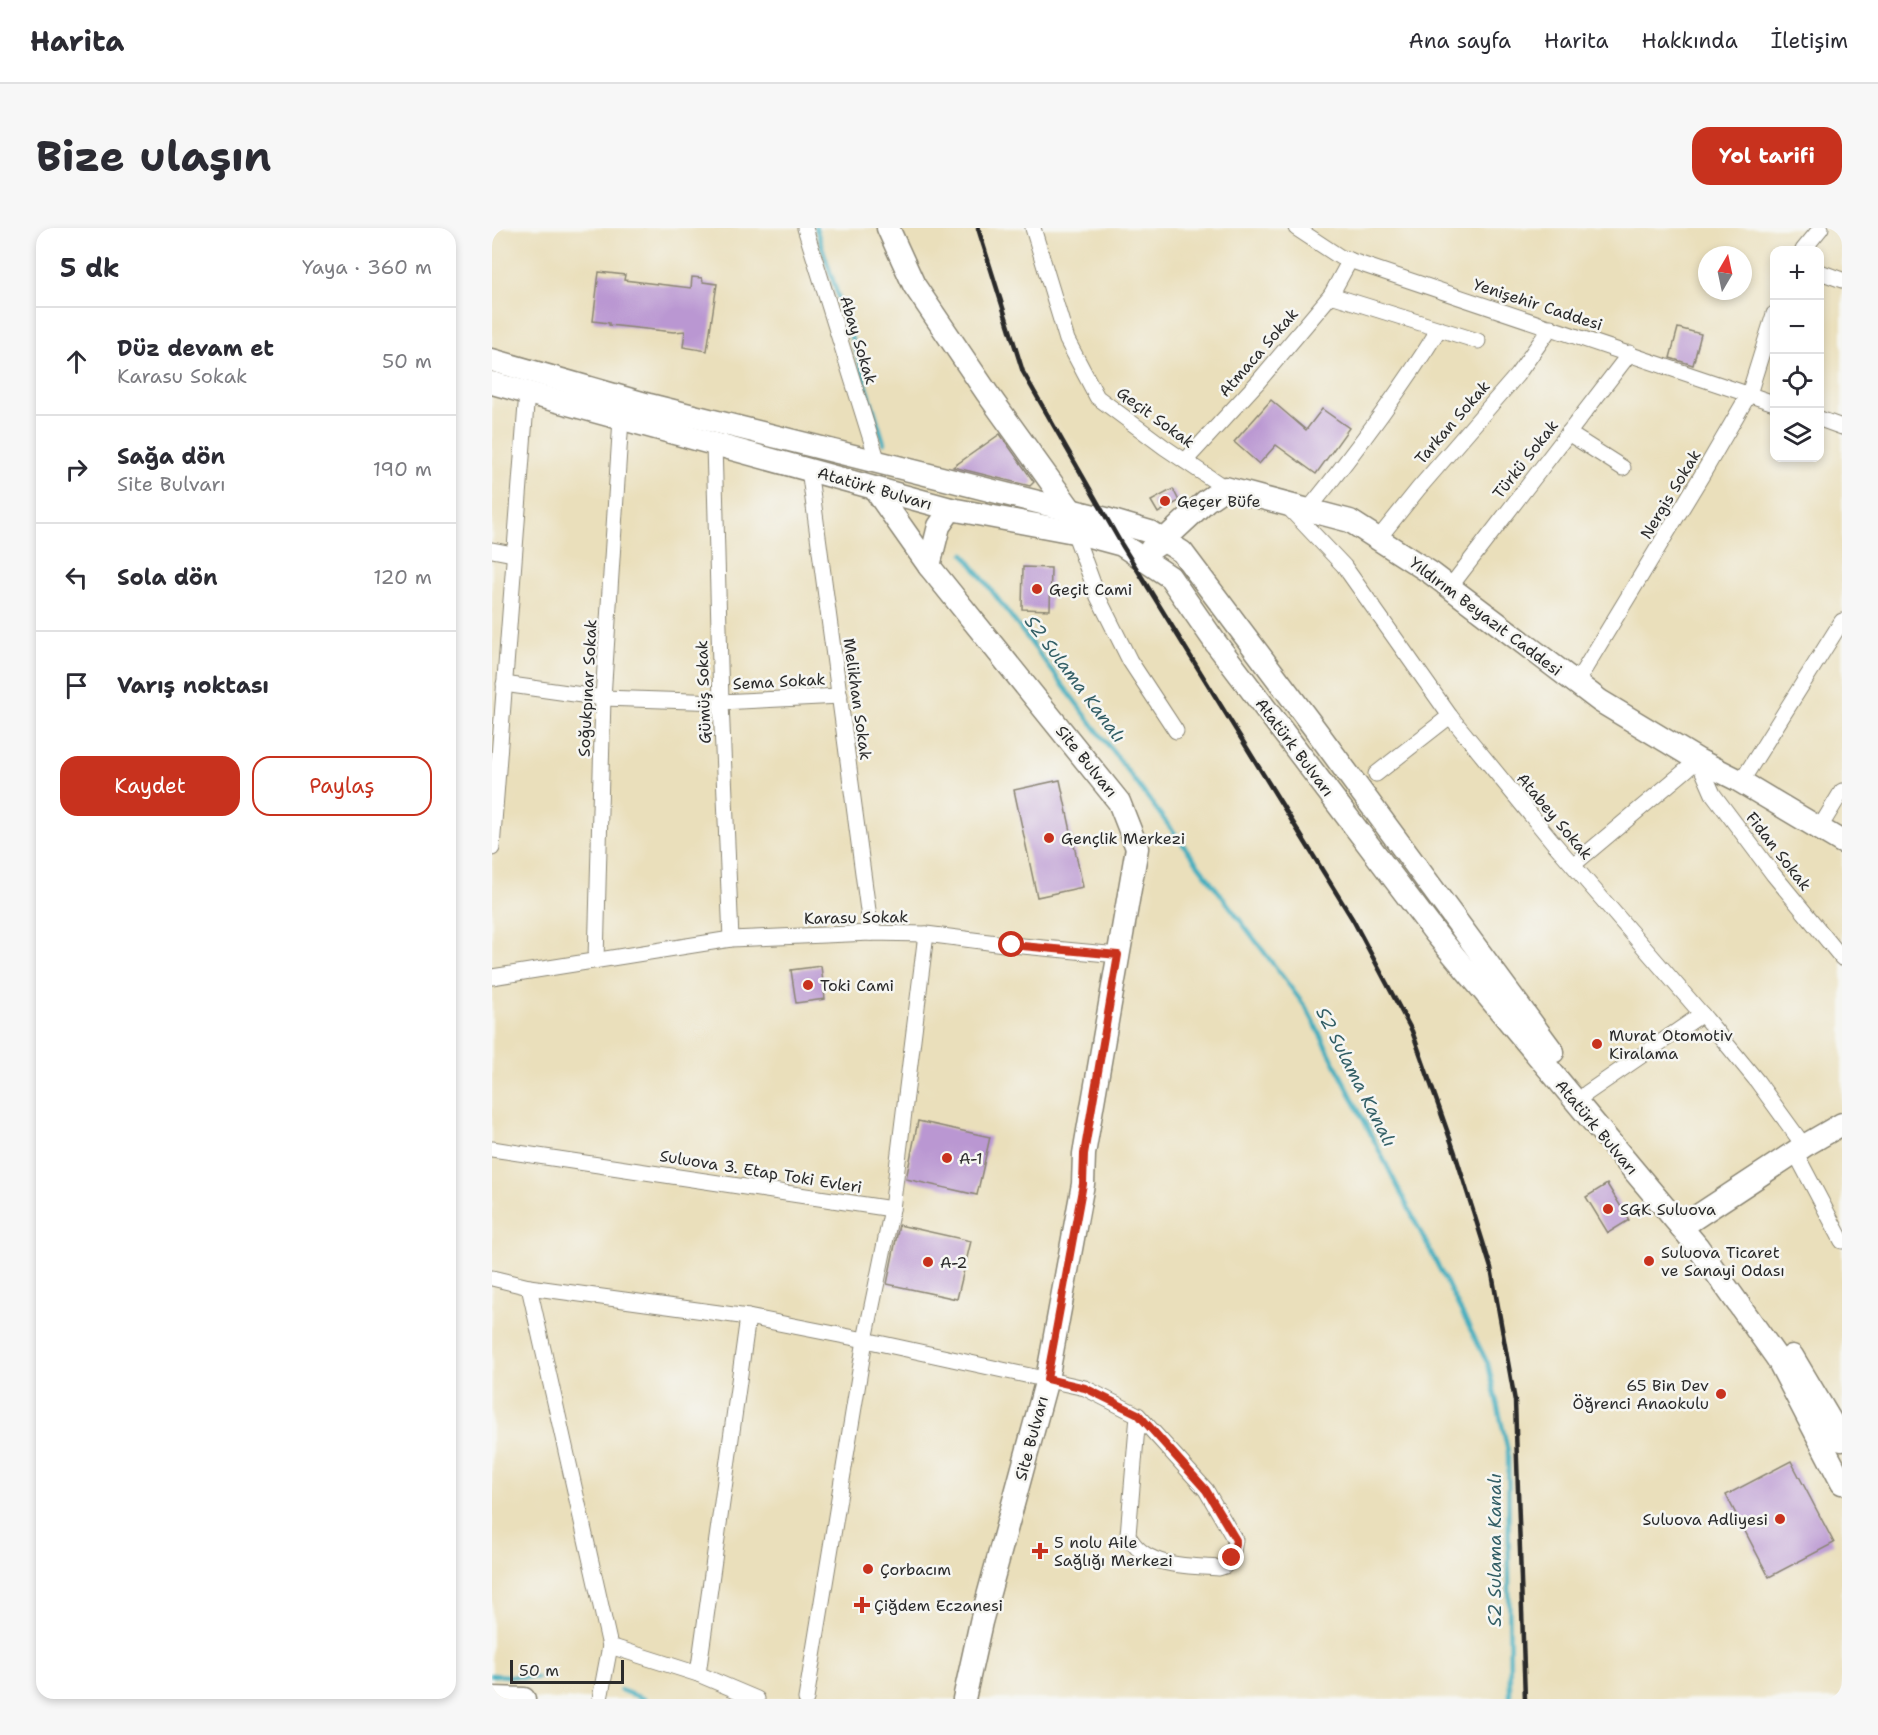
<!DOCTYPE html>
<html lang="tr">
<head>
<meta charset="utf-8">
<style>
	body { margin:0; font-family:"Shantell Sans",sans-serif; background:#f7f7f7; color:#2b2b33 }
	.controls { position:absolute; right:18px; top:18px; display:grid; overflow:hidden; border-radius:12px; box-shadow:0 3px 9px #0003 }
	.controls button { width:54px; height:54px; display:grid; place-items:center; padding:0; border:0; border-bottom:2px solid #e1e1e2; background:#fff; color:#2b2b33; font:30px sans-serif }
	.compass { position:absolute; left:1206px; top:18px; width:54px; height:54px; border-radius:50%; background:#fff; box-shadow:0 3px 9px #0003; rotate:9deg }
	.scale { position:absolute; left:18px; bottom:15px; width:114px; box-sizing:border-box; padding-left:6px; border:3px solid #2b2b2b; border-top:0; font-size:16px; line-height:21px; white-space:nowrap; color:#2b2b2b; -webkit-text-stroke:4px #f6f6f2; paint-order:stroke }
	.stop { position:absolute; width:18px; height:18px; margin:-14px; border:4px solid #c8321e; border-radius:50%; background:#fff }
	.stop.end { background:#c8321e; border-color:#fff; box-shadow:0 2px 6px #0008 }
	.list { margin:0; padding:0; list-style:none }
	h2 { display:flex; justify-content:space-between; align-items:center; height:78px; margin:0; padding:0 24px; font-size:26px }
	h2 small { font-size:20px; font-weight:400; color:#7c7c81 }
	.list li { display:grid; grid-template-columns:39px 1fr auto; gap:18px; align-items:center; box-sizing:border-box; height:108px; padding:0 24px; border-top:2px solid #e1e1e2 }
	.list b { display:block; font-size:22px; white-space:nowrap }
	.list p { margin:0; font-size:20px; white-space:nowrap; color:#7c7c81 }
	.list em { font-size:20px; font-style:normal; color:#7c7c81 }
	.actions { display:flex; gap:12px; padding:18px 24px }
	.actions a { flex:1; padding:14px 0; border:2px solid #c8321e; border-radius:18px; text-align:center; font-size:21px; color:#c8321e }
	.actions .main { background:#c8321e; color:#fff }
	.icon { flex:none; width:33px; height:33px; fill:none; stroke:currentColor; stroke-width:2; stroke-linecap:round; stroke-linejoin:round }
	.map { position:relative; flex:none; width:1350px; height:1471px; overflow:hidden; border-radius:18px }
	header { display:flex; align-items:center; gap:36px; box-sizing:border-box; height:84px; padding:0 30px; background:#fff; border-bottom:2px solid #e1e1e2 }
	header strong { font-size:28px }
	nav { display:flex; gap:33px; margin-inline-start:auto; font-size:21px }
	.intro { display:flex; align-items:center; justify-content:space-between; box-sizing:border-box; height:144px; padding:0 36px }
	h1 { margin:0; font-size:42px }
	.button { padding:15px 27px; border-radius:18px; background:#c8321e; color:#fff; font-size:21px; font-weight:700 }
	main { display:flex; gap:36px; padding:0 36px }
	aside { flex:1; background:#fff; border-radius:18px; box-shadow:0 3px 9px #0003 }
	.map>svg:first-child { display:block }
</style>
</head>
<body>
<header>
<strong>Harita</strong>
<nav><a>Ana sayfa</a><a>Harita</a><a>Hakkında</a><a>İletişim</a></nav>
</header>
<div class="intro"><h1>Bize ulaşın</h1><a class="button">Yol tarifi</a></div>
<main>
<aside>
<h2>5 dk<small>Yaya · 360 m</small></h2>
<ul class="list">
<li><svg class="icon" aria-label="ahead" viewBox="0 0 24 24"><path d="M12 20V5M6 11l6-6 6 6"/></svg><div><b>Düz devam et</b><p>Karasu Sokak</p></div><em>50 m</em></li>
<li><svg class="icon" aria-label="right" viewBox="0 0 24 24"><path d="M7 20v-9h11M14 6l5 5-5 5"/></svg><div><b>Sağa dön</b><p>Site Bulvarı</p></div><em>190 m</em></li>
<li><svg class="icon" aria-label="left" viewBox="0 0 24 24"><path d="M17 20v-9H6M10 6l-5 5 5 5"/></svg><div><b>Sola dön</b></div><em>120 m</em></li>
<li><svg class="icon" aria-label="arrive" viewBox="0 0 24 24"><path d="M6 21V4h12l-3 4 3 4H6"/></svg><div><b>Varış noktası</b></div></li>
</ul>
<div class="actions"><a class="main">Kaydet</a><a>Paylaş</a></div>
</aside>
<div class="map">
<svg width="1350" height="1471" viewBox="0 0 1350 1471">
	<rect width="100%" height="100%" fill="#f6f6f2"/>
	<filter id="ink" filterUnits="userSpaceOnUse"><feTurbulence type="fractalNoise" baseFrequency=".0167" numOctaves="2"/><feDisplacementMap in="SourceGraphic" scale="12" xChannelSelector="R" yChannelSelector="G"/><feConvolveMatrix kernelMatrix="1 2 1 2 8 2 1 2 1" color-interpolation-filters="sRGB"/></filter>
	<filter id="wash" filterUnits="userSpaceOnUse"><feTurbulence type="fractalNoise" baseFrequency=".008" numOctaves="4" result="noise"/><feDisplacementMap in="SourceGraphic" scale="24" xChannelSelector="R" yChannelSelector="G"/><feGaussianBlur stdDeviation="1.35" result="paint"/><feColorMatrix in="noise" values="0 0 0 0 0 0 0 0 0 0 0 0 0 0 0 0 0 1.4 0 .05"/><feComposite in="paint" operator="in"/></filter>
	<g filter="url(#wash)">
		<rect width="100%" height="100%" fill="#eadfbb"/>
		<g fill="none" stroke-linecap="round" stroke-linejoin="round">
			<g stroke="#40adbe" stroke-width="4.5">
				<polyline points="324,0 372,149 392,215"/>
				<polyline points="472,326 815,781 996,1136 1016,1223 1018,1471"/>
				<polyline points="0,1447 45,1450"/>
				<polyline points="128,1462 153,1471"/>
			</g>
		</g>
		<g id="blocks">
			<g fill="#ba97d2">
				<polygon points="107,44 133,47 132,52 199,60 200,49 210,50 211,54 225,56 215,123 191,119 193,103 182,104 117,97 117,95 101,93"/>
				<polygon points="1186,100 1209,106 1201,137 1178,130"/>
				<polygon points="779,172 814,202 830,181 857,200 824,246 784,217 767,236 742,214"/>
				<polygon points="508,206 542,254 538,258 461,239"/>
				<polygon points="681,261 687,273 666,285 659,273"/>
				<polygon points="531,339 559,340 558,382 530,381"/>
				<polygon points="568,552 591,659 545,669 522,562"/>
				<polygon points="329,738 333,771 304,775 299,742"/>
				<polygon points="426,893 498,909 485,967 414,951"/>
				<polygon points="1115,956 1137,992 1116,1005 1094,969"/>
				<polygon points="407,997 479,1013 465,1071 395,1056"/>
				<polygon points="1299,1233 1342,1315 1277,1349 1234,1267"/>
			</g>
		</g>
	</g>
	<g filter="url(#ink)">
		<use href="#blocks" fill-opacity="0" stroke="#8a8573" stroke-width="1.5"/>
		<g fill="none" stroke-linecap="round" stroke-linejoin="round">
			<defs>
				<g id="street">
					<polyline points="313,0 386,234"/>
					<polyline points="541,0 575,112 605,169 672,219 733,260"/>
					<polyline points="804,0 848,29 1282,175"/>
					<polyline points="1311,22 1329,0"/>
					<polyline points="1328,44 1350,52"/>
					<polyline points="839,67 986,113"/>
					<polyline points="1328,191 1350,199"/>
					<polyline points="1076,205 1131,240"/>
					<polyline points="222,216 229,474 239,711"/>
					<polyline points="693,233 765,155 839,67 858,32"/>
					<polyline points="317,241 379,705"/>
					<polyline points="794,277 852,338 958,488 1060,613 1214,791 1265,853 1312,918"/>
					<path d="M816,282c47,-58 92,-118 131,-181"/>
					<polyline points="582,304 606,369 638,433 684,503"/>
					<polyline points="886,311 927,260 1025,147 1059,99"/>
					<polyline points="0,322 21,326"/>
					<polyline points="958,359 1138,125"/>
					<polyline points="1084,455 1210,247 1257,166 1282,86"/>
					<polyline points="12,456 111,470 229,474 348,468"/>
					<polyline points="884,546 958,488"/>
					<polyline points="1249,554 1350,393"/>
					<polyline points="1327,601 1350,563"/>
					<polyline points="0,620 35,164"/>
					<polyline points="1081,637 1206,532 1221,566 1281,646 1350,730"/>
					<polyline points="104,732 111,470 129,191"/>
					<polyline points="0,749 239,711 379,705 434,706 520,717 626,727"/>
					<polyline points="1095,865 1210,786"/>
					<polyline points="0,921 400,981"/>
					<polyline points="1303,924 1350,1013"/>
					<path d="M0,1050l37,9 219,30 117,23 220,48 53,27 68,75 29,50 -3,18 -7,8 -6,2c-32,-3 -74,1 -91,-33l10,-120"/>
					<polyline points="37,1059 118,1418 206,1446 265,1471"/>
					<polyline points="206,1446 256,1089"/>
					<polyline points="108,1471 118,1418"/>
					<polyline points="314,1471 373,1112 400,981 434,706"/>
				</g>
				<g id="secondary">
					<polyline points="396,0 422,57 495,165 579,282 579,288"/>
					<polyline points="0,132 157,177 614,291 658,304 690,324 823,501 1061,824"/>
					<polyline points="0,155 459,281 582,304 630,317 678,349 723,414 944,706 1205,1018 1285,1130 1350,1255"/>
					<polyline points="382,260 437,338 627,574 645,620 592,926 591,956 555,1151 489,1394 472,1471"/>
					<polyline points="659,321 671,313 714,273 733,260 858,293 939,345 1108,473 1206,532 1246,552 1350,614"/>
					<polyline points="437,338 447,298 459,281"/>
					<polyline points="1189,999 1312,918 1350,896"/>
					<polyline points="1300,1128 1350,1212"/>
					<polyline points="0,1470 32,1471"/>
				</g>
			</defs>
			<use href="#street" stroke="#8a8573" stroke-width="17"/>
			<use href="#secondary" stroke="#8a8573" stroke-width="25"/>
			<use href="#street" stroke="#fff" stroke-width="15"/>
			<use href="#secondary" stroke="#fff" stroke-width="22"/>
			<polyline stroke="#2b2b2b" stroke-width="4.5" points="486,0 531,144 630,317 861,692 920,803 962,922 999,1040 1023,1173 1033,1471"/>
		</g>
	</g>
	<g fill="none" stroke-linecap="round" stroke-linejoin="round" filter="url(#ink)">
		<polyline stroke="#c8321e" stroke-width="8" points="520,717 626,727 592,926 591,956 555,1151 593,1160 646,1186 714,1262 744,1312 740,1330"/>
	</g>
	<g fill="#c8321e" stroke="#f6f6f2" stroke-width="2">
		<circle cx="673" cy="273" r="6"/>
		<circle cx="545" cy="361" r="6"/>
		<circle cx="557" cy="610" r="6"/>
		<circle cx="316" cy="757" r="6"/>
		<circle cx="1105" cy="816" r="6"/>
		<circle cx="455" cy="930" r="6"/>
		<circle cx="1116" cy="981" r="6"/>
		<circle cx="1157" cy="1033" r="6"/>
		<circle cx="436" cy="1034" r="6"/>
		<circle cx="1229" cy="1166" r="6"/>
		<circle cx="1288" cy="1291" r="6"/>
		<path d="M545 1314h6v6h6v6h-6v6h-6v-6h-6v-6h6z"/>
		<circle cx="376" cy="1341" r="6"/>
		<path d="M367 1368h6v6h6v6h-6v6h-6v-6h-6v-6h6z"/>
	</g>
	<g text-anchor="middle" stroke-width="5" stroke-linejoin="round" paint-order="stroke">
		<g font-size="16" fill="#2b2b2b" stroke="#f6f6f2">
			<text transform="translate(1046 76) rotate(18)" y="6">Yenişehir Caddesi</text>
			<text transform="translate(367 112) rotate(73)" y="6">Abay Sokak</text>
			<text transform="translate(766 124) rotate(-49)" y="6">Atmaca Sokak</text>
			<text transform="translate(664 189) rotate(36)" y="6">Geçit Sokak</text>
			<text transform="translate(960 194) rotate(-49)" y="6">Tarkan Sokak</text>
			<text transform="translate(1033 231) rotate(-52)" y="6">Türkü Sokak</text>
			<text transform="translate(383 260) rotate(16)" y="6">Atatürk Bulvarı</text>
			<text transform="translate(1178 266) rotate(-59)" y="6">Nergis Sokak</text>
			<text transform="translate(994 388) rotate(37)" y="6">Yıldırım Beyazıt Caddesi</text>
			<text transform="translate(287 453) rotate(-3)" y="6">Sema Sokak</text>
			<text transform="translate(95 460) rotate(-87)" y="6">Soğukpınar Sokak</text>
			<text transform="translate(211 464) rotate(-92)" y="6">Gümüş Sokak</text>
			<text transform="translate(366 471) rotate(82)" y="6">Melikhan Sokak</text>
			<text transform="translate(803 519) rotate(53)" y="6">Atatürk Bulvarı</text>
			<text transform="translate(595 533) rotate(51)" y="6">Site Bulvarı</text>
			<text transform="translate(1063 588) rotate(50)" y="6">Atabey Sokak</text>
			<text transform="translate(1287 623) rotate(52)" y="6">Fidan Sokak</text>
			<text transform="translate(364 689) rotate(-1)" y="6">Karasu Sokak</text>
			<text transform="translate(1105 899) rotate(50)" y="6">Atatürk Bulvarı</text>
			<text transform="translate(269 943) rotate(9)" y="6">Suluova 3. Etap Toki Evleri</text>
			<text transform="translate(539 1210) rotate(-75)" y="6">Site Bulvarı</text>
		</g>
		<g font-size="16" fill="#2b2b2b" stroke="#f6f6f2" text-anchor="start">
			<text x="685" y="279">Geçer Büfe</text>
			<text x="557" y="367">Geçit Cami</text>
			<text x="569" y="616">Gençlik Merkezi</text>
			<text x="328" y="763">Toki Cami</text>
			<text x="1117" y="813">Murat Otomotiv<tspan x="1117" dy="18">Kiralama</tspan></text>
			<text x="467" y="936">A-1</text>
			<text x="1128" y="987">SGK Suluova</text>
			<text x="1169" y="1030">Suluova Ticaret<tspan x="1169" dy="18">ve Sanayi Odası</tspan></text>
			<text x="448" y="1040">A-2</text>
			<text x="1217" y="1163" text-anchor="end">65 Bin Dev<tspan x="1217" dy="18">Öğrenci Anaokulu</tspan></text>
			<text x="1276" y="1297" text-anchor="end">Suluova Adliyesi</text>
			<text x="562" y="1320">5 nolu Aile<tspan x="562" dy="18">Sağlığı Merkezi</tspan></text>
			<text x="388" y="1347">Çorbacım</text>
			<text x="382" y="1383">Çiğdem Eczanesi</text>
		</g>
		<g font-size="18" font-style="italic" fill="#335f66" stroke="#f6f6f2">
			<text transform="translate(583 451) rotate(53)" y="6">S2 Sulama Kanalı</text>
			<text transform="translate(864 849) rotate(63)" y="6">S2 Sulama Kanalı</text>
			<text transform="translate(1003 1322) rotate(-90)" y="6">S2 Sulama Kanalı</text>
		</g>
	</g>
</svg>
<div class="controls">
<button>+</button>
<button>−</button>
<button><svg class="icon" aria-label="locate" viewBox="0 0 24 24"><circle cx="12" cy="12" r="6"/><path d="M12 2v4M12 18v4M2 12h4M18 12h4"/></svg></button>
<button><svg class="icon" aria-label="layers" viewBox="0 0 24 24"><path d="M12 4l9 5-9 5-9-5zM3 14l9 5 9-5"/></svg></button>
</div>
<svg class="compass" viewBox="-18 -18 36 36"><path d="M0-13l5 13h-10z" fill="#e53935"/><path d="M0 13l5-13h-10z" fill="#7c7c81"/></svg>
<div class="scale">50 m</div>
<div class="stop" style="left:520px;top:717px"></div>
<div class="stop end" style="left:740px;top:1330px"></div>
</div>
</main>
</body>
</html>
